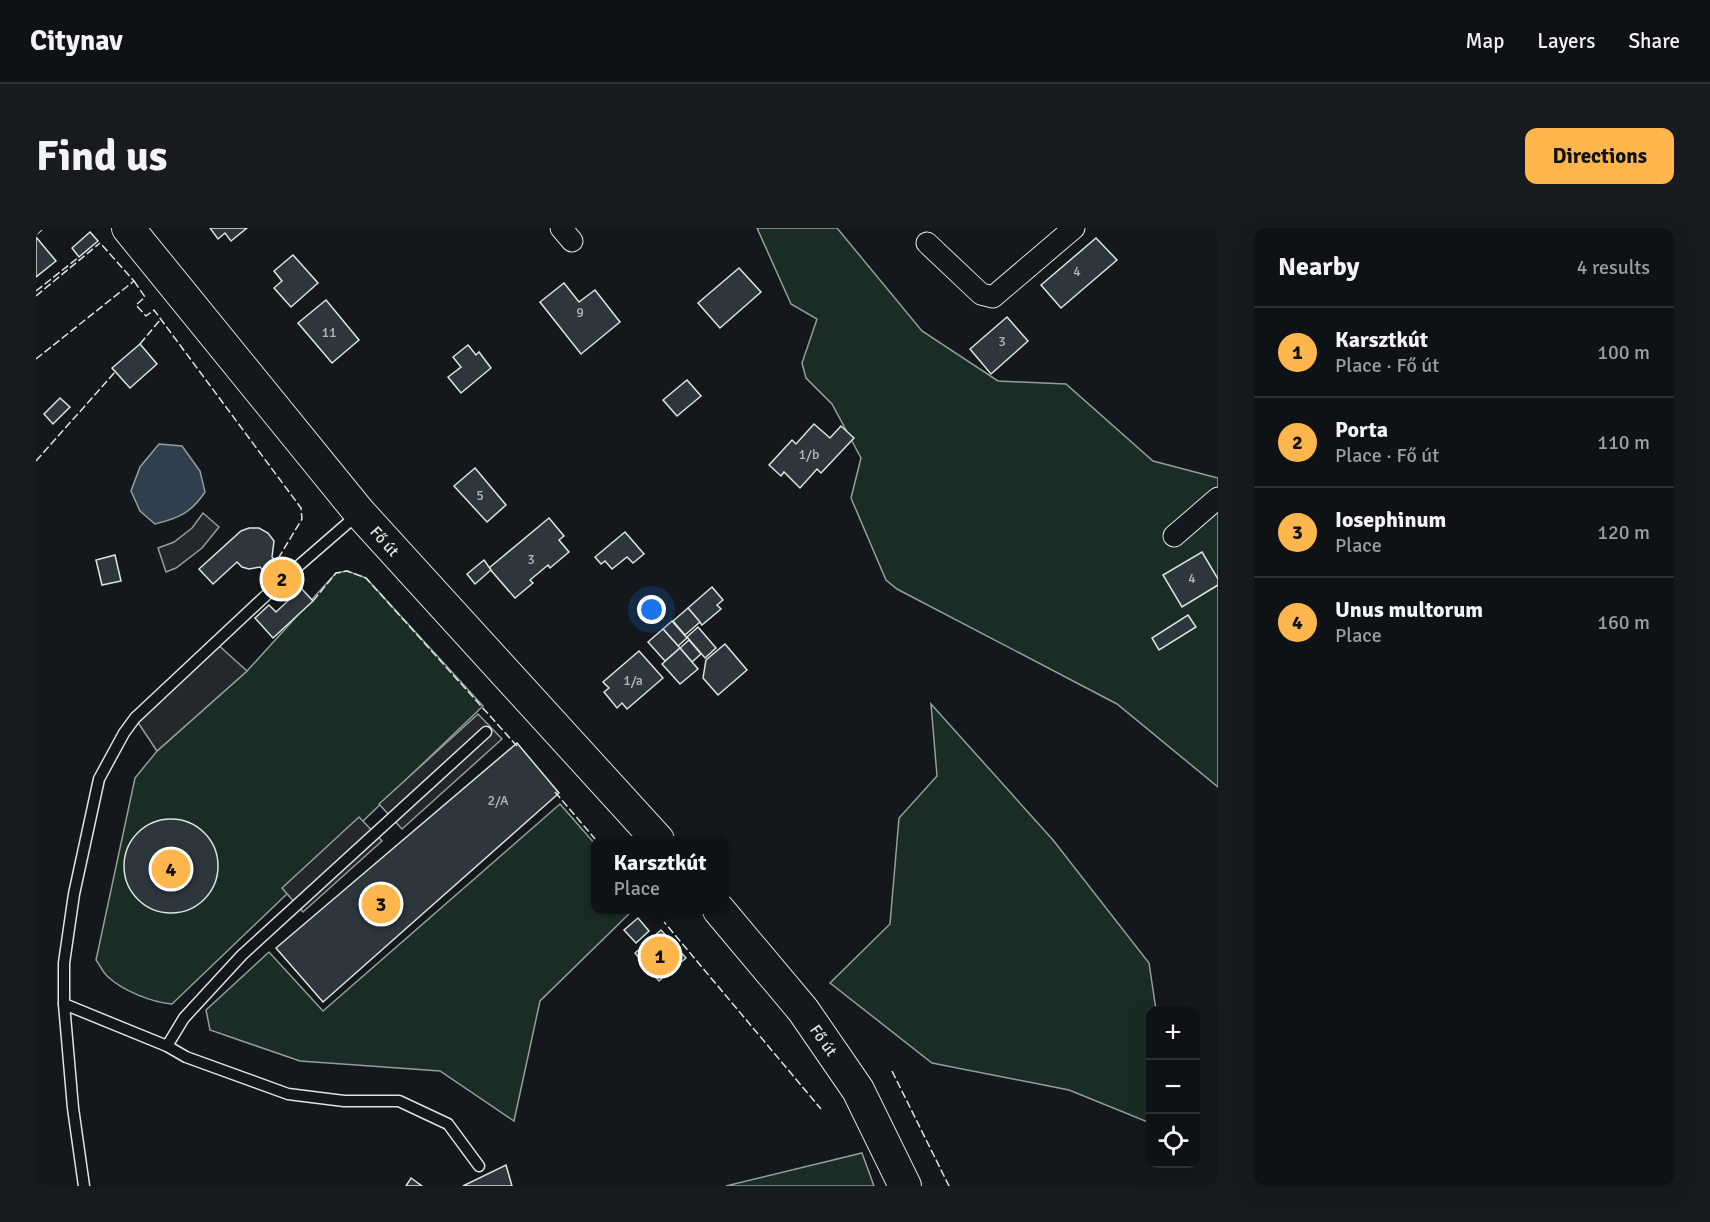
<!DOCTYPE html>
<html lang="en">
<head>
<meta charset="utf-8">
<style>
	body { margin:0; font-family:Signika,sans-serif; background:#181b1e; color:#f1f3f6 }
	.controls { position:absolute; right:18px; bottom:18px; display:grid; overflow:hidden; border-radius:12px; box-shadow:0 6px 24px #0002 }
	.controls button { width:54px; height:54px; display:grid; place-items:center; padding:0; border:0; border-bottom:2px solid #2f3234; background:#0f1215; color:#f1f3f6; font:30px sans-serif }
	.you { position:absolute; left:616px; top:382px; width:21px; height:21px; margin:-15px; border:4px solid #fff; border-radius:50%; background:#1a73e8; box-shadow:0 0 0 9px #1a73e833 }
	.badge { display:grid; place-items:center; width:39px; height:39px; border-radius:50%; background:#ffb74d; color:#111; font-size:20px; font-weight:700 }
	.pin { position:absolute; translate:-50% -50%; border:3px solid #fff; box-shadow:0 2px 6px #0006 }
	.popup { position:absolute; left:555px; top:608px; width:138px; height:78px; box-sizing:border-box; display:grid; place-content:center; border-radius:12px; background:#0f1215; filter:drop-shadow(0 2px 4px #0005); font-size:20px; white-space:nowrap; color:#9b9ea0 }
	.popup b { font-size:22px; color:#f1f3f6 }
	.popup::after { content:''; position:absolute; left:50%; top:100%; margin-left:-12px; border:12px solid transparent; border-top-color:#0f1215 }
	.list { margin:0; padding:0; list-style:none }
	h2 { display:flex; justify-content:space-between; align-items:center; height:78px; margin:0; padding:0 24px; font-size:26px }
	h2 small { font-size:20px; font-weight:400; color:#9b9ea0 }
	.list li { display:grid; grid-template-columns:39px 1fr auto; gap:18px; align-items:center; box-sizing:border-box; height:90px; padding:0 24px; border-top:2px solid #2f3234 }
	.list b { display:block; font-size:22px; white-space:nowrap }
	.list p { margin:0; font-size:20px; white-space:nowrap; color:#9b9ea0 }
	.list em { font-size:20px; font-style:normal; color:#9b9ea0 }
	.icon { flex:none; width:33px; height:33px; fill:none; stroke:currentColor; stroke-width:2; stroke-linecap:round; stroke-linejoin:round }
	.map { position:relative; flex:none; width:1182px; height:958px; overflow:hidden; border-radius:12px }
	header { display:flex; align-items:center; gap:36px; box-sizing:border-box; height:84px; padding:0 30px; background:#0f1215; border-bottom:2px solid #2f3234 }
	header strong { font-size:28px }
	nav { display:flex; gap:33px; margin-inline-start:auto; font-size:21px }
	.intro { display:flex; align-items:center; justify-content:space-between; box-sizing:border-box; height:144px; padding:0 36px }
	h1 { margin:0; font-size:42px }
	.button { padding:15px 27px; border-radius:12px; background:#ffb74d; color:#111; font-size:21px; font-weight:700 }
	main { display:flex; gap:36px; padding:0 36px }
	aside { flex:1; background:#0f1215; border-radius:12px; box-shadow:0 6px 24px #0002 }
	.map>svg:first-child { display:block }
</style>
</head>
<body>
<header>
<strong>Citynav</strong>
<nav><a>Map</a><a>Layers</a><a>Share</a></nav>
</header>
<div class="intro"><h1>Find us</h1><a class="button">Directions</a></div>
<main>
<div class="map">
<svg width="1182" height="958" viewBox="0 0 1182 958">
	<rect width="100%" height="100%" fill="#14181c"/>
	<g fill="#1a2d24" stroke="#939e99" stroke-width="1.5">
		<polygon points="721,0 801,0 886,103 962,153 1030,156 1117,233 1182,250 1182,559 1081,476 861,361 850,352 815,270 825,230 796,176 770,150 766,135 781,91 755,76"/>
		<path d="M311,343l19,7 117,128 -311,298c-21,-2 -49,-13 -65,-28 -5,-5 -7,-11 -11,-16l39,-182 22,-27 90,-80 89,-98z"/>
		<polygon points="895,476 1017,612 1113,735 1120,782 1114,782 1114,895 1033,862 896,835 794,755 854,696 863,590 901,548"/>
		<polygon points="524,576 559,616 560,682 597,682 504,773 478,893 404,843 264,833 174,802 170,782 233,724 287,783"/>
		<polygon points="826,925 838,958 690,958"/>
	</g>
	<g fill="#24282b" stroke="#939e99" stroke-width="1.5">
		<polygon points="167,285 183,299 166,320 140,340 130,344 122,320 138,314 156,300"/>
		<polygon points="180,415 211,443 121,523 99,490"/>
		<polygon points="442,486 466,511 366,601 343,576"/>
		<polygon points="323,589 346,613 267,684 246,660"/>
	</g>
	<path fill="#2f3f4d" stroke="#939e99" stroke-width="1.5" d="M123,216l23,2 18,25 5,21c-14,21 -26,26 -50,32l-15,-13 -9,-20 9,-24z"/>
	<g fill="#2c363c" stroke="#d8e6dc" stroke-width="1.5">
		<polygon points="174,0 211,0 195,13 189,5 182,11"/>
		<polygon points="54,4 62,13 43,29 36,20"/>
		<polygon points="0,9 20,33 0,49"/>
		<polygon points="1060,10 1081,32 1025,80 1005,57"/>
		<polygon points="257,27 282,55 255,79 238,60 246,53 238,43"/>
		<polygon points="703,40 725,64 684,100 662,75"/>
		<polygon points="528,55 543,74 559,62 584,94 545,126 504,74"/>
		<polygon points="290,72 323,112 296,135 262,95"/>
		<polygon points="971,89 992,113 955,146 934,121"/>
		<polygon points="104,116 121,136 94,160 76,140"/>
		<polygon points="432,117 440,127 443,124 455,140 425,165 412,149 425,139 417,129"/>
		<polygon points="651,152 665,168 641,188 627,172"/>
		<polygon points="24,170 34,179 17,196 8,186"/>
		<polygon points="778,196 794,210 805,198 818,210 785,245 781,241 764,260 748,244 745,248 733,237 756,212 760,216"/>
		<polygon points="439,240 470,277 451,294 418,258"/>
		<polygon points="513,290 528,308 523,312 533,324 514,340 512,337 494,352 497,355 479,370 453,340"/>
		<polygon points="213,300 223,300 232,305 238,313 236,329 277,373 237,410 219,390 233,377 240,384 254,371 224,339 213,341 206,339 201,334 177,356 163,341 205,303"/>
		<polygon points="589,304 608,326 597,335 591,329 576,341 569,333 565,336 559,329"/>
		<polygon points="1166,324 1182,351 1182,357 1146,379 1127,347"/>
		<polygon points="79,327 85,353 66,357 60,332"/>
		<polygon points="448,332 455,342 439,356 431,346"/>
		<polygon points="676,359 687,372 681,377 685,381 666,397 652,380"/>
		<polygon points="652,380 664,394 649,407 637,393"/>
		<polygon points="1152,387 1160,399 1123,422 1116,410"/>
		<polygon points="636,393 651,410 642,418 627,401"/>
		<polygon points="662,399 680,420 669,430 651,409"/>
		<polygon points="627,401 644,420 629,433 612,414"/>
		<polygon points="653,412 665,426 656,434 644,420"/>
		<polygon points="689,416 711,442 682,467 667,450 670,432"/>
		<polygon points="644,420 662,441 644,456 626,436"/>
		<polygon points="603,423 627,450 591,481 586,475 581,480 568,464 573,460 567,454"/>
		<polygon points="481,515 523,565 287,774 240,720"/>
		<circle cx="135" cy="638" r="47"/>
		<polygon points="602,690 613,703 600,715 588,702"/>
		<polygon points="625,702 650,730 623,753 599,725"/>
		<polygon points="470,937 476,958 427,958"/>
		<polygon points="375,950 386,958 370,958"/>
	</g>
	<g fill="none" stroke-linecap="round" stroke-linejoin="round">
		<defs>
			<g id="service">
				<polyline points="252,347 321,287"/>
				<polyline points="28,776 131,818 150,829 252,866 308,873 363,873 412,896 443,938"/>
				<polyline points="131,818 148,790 206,727 450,504"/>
				<polyline points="48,958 37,880 28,776 28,735 38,666 63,551 88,505 99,490 241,357"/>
			</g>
			<g id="minor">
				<polyline points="525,0 536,13"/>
				<polyline points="891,15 945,66 957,69 1038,0"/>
				<polyline points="1138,308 1182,270"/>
			</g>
			<g id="primary">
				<polyline points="92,0 323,284 622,612"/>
				<polyline points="683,682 767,782 822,862 869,958"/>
			</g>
		</defs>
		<use href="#service" stroke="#d8e6dc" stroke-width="13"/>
		<use href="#minor" stroke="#d8e6dc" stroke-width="23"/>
		<use href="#primary" stroke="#d8e6dc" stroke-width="34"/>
		<use href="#service" stroke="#14181c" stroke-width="10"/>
		<use href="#minor" stroke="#14181c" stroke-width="21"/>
		<use href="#primary" stroke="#14181c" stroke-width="32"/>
		<g stroke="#d8e6dc" stroke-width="1.5" stroke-dasharray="8 3" stroke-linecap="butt">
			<polyline points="0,7 8,0"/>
			<polyline points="98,53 109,69 100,77 110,88 118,82 265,280 266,291 240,334"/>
			<polyline points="0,63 43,29"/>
			<polyline points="0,68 64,15"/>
			<polyline points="104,116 124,92"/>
			<polyline points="0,131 98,53 65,16"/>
			<polyline points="0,233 79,144"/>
			<polyline points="277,373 300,345 311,343 330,350 481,518"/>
			<polyline points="519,564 560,612"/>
			<polyline points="618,682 785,881"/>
			<polyline points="856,843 913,958"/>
		</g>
	</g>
	<g text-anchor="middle" stroke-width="4.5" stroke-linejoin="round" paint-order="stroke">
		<g font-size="14" fill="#adbab4">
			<text x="1041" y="48">4</text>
			<text x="544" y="89">9</text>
			<text x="293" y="109">11</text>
			<text x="966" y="118">3</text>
			<text x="773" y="231">1/b</text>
			<text x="444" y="272">5</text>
			<text x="495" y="336">3</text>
			<text x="1156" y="355">4</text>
			<text x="597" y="457">1/a</text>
			<text x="462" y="577">2/A</text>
		</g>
		<g font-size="16" fill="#d8e6dc" stroke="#14181c">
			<text transform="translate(349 313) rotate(48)" y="6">Fő út</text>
			<text transform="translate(788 812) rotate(55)" y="6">Fő út</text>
		</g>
	</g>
</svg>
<div class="controls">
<button>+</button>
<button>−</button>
<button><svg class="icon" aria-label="locate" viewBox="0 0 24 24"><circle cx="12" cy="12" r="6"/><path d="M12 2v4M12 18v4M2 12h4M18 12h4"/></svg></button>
</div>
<div class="you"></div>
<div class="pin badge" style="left:624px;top:728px">1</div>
<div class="popup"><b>Karsztkút</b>Place</div>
<div class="pin badge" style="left:246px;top:351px">2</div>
<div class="pin badge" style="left:345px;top:676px">3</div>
<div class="pin badge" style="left:135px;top:641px">4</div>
</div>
<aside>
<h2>Nearby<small>4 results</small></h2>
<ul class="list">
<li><span class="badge">1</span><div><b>Karsztkút</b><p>Place · Fő út</p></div><em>100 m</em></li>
<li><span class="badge">2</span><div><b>Porta</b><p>Place · Fő út</p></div><em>110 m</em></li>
<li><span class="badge">3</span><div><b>Iosephinum</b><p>Place</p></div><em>120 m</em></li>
<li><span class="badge">4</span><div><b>Unus multorum</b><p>Place</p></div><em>160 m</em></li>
</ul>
</aside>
</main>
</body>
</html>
